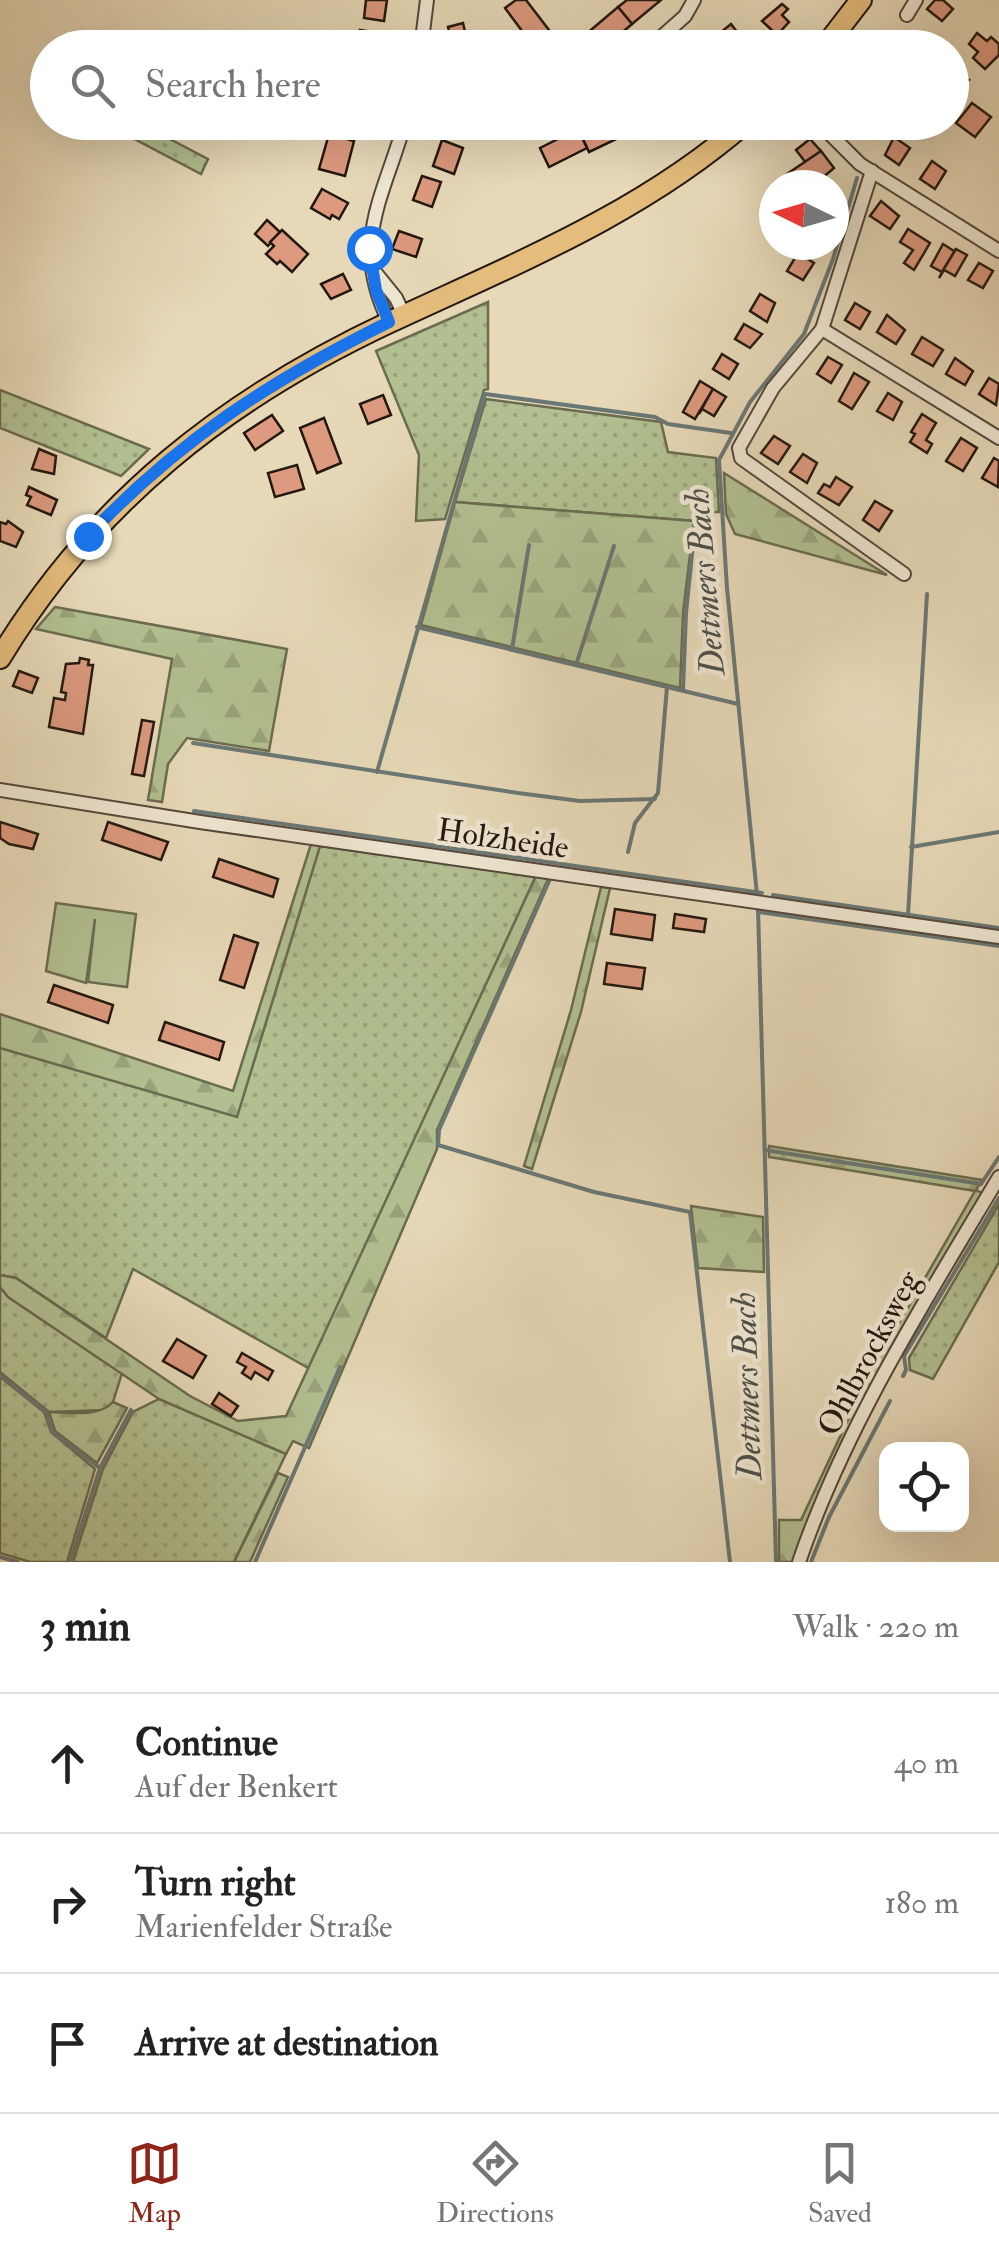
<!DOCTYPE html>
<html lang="en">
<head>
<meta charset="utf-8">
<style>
	body { margin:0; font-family:"IM FELL Double Pica",serif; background:#f2f2f2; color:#222 }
	.controls { position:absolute; right:30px; bottom:30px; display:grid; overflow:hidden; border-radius:20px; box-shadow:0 10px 40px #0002 }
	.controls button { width:90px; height:90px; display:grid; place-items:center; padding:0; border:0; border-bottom:2px solid #e0e0e0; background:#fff; color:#222; font:50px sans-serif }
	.compass { position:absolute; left:759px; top:170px; width:90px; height:90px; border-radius:50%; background:#fff; box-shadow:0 10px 40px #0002; rotate:275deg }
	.stop { position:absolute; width:30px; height:30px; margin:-22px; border:8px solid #1a73e8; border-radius:50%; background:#fff }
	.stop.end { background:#1a73e8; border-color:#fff; box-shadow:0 2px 10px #0008 }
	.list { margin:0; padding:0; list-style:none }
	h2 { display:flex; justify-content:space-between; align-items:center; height:130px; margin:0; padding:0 40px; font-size:42px }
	h2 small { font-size:32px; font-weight:400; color:#767676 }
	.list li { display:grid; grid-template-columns:65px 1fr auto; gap:30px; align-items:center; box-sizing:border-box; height:140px; padding:0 40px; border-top:2px solid #e0e0e0 }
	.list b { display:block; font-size:38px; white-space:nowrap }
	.list p { margin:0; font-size:32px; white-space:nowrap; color:#767676 }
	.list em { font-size:32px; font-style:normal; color:#767676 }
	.icon { flex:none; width:55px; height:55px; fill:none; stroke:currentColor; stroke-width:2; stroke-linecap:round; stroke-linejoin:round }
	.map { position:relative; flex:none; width:999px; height:1562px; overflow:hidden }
	.search { position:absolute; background:#fff; box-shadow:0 10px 40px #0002; left:30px; right:30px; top:30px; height:110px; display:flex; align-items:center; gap:25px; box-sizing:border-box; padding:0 35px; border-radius:55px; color:#767676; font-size:38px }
	.sheet { height:550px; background:#fff }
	nav { display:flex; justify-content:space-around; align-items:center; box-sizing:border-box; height:140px; border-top:2px solid #e0e0e0; background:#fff; font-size:28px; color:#767676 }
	nav a { display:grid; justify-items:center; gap:5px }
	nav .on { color:#8f2418 }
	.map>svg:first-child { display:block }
</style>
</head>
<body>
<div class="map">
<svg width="999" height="1562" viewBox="0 0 999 1562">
	<defs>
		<pattern id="grass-dots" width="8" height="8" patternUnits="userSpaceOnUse" patternTransform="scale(2.5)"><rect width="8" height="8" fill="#b2c091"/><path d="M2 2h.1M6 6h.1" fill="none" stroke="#99a47c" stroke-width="1.8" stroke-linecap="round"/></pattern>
		<pattern id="forest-firs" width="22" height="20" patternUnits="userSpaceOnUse" patternTransform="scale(2.5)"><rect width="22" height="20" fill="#b2c091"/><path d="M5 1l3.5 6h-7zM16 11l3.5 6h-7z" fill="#99a47c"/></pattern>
	</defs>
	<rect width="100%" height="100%" fill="#e7d9b8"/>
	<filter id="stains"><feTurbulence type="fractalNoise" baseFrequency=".002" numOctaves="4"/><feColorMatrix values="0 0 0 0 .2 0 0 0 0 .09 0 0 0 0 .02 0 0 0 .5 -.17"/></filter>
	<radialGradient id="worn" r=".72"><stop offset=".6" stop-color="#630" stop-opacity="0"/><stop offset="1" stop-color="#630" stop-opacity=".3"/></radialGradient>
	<g fill="url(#grass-dots)" stroke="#6a6c51" stroke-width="2.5">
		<polygon points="104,123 139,123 208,159 201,174"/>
		<polygon points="488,302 488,389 484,390 445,519 416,521 419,455 376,351"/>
		<polygon points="0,390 149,449 121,476 0,428"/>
		<polygon points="486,399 661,422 668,452 716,458 719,512 695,512 694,521 455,502"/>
		<polygon points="320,846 536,876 310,1369 133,1269 106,1338 16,1278 0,1275 0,1048 237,1116"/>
		<polygon points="999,1204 999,1262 933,1379 910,1370 909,1358"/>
		<polygon points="0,1287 9,1297 122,1373 113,1402 105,1410 49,1412 0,1372"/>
		<polygon points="0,1377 44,1412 51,1432 95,1469 67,1562 30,1562 0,1553"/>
		<polygon points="159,1399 286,1454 234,1562 73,1562 103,1469 133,1412"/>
	</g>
	<g fill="url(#forest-firs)" stroke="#6a6c51" stroke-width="2.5">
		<polygon points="724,473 887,575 735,534 726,514"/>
		<polygon points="455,502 694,521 683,613 680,688 421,625"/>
		<polygon points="55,607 287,649 269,751 187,738 168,764 162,802 148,800 172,659 36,629"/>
		<polygon points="311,844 320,846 237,1117 0,1048 0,1014 233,1091"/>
		<polygon points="536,876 548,879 437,1130 437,1149 309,1448 293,1441 286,1454 159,1399 8,1297 0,1287 0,1275 16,1278 190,1396 238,1421 286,1416"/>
		<polygon points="601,887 610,888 581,1012 532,1169 524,1166 571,1010"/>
		<polygon points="769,1146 982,1180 976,1190 984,1194 890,1354 794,1562 779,1562 779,1520 801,1520 868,1377 975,1191 769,1157"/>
		<polygon points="691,1206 763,1217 764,1272 698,1268"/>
		<path d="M113,1402l14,6 -30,55 -42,-32 -6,-19c20,0 49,6 64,-10z"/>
		<polygon points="278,1473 288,1477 250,1562 234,1562"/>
	</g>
	<polygon fill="#b2c091" stroke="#6a6c51" stroke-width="2.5" points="56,903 136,914 127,987 88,982 95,919 86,983 46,971"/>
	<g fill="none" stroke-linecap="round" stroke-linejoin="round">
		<g stroke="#6a7875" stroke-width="4">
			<polyline points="417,627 738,704"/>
			<polyline points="512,649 529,545"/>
			<polyline points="576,665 614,546"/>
			<polyline points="683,690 686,613 695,525"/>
			<polyline points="193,743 518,793 580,801 655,799"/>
			<polyline points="377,772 485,394 655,417 668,424 731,433"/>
			<polyline points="194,811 762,893"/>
			<polyline points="911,847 999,832"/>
			<polyline points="628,852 635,823 658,793 667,687"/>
			<polyline points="550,879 439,1130 438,1145 594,1192 690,1212 730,1562"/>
			<polyline points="757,895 727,588 719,460 750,402 804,334 833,259 857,178"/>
			<polyline points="773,895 999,928"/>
			<polyline points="758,908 776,1562"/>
			<polyline points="758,912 999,946"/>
			<polyline points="908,915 927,594"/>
			<polyline points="765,1150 981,1184 999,1157"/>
			<polyline points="0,1375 46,1412 52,1432 100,1468"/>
			<polyline points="903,1376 906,1370 904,1356 999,1198"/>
			<polyline points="0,1557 18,1562"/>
			<polyline points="70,1562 100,1468 131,1410"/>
			<polyline points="255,1562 340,1367"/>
			<polyline points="811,1562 829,1517 890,1401"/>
		</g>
	</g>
	<g fill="#dd9a7f" stroke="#231811" stroke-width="2.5">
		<polygon points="366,0 387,0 384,21 364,18"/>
		<polygon points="516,0 526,0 549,30 531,43 505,8"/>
		<polygon points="627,0 661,0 632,24 618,7"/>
		<polygon points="943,0 953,9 942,21 927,9 935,0"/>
		<polygon points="782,4 788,9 782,15 789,22 777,35 762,21"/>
		<polygon points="618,7 632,24 604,48 596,48 585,35"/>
		<polygon points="463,23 469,48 453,48 448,27"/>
		<polygon points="731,24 744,41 736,48 701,48"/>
		<polygon points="360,30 380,33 378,48 357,48"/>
		<polygon points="977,33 987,41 991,37 999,44 999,55 985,69 973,58 978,52 969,44"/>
		<polygon points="955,70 969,80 952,97 952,74"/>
		<polygon points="972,103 991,117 975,137 956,123"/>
		<polygon points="601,122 621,122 627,134 589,152 580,133"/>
		<polygon points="578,129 587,148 549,167 540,148"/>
		<polygon points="329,134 354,141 345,176 319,169"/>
		<polygon points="894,137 910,148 899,165 885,155"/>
		<polygon points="810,139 821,151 806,163 796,150"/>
		<polygon points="442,140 463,148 454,174 433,166"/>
		<polygon points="821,151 834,168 815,184 796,185 787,174"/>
		<polygon points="932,161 946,171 935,189 920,179"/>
		<polygon points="422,176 441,182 432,207 413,200"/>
		<polygon points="322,189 348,203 339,219 332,215 330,219 311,208"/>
		<polygon points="881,201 899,216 890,229 870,216"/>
		<polygon points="267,220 280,232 268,246 255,234"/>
		<polygon points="908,229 930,243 914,270 904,263 913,250 900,242"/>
		<polygon points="282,230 308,254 292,272 280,261 277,264 266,254 274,246 270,242"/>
		<polygon points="399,231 422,239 416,257 392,249"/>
		<polygon points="943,244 954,251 956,249 942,272 931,266"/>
		<polygon points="956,249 967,255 955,276 944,270 939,278 942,272"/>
		<polygon points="798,253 814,263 803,280 787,271"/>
		<polygon points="979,263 993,271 983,288 968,280"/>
		<polygon points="343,274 351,290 331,299 321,284"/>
		<polygon points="760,294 775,303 767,322 750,311"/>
		<polygon points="855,303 870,312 860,329 845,320"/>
		<polygon points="887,315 905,330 896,344 877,332"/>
		<polygon points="744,324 762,334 750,348 735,339"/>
		<polygon points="922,337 943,350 933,366 912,354"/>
		<polygon points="722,354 738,364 729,379 713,369"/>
		<polygon points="828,357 842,365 831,383 817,374"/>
		<polygon points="955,358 973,371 965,385 946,374"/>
		<polygon points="854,373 869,382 852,409 839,401"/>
		<polygon points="989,378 999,384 996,405 979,394"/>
		<polygon points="700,381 713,389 695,419 683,412"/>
		<polygon points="713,389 726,397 714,416 702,409 699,414"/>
		<polygon points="888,393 902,402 893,420 877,411"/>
		<polygon points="383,395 391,415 368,424 360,404"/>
		<polygon points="922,414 936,423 926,440 932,444 927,453 910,442 915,434 911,432"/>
		<polygon points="272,415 283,431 255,450 244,433"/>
		<polygon points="324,418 341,463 317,473 300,428"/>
		<polygon points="774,436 790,446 778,464 761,453"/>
		<polygon points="961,438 977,448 963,471 946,461"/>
		<polygon points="39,449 56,456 54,474 32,469"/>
		<polygon points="803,454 817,463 807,483 790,472"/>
		<polygon points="994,458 999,461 998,487 982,478"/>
		<polygon points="297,465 304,489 275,497 268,473"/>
		<polygon points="836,477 852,487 839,505 818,493 824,484 830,487"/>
		<polygon points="29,487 57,500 51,515 27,505 31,497 26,495"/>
		<polygon points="875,501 892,511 879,531 863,520"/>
		<polygon points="8,521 23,532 16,547 0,541 0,522 6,524"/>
		<polygon points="80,658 89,660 88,665 93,665 83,734 49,727 54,698 65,700 66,693 61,692 66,664 79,663"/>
		<polygon points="19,671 38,678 32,693 13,686"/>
		<polygon points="142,720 154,722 144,776 132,774"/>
		<polygon points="0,822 38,834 33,849 9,844 0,838"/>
		<polygon points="108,822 168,842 161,860 102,840"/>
		<polygon points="219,859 278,879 273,897 213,877"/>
		<polygon points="615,909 655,915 652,940 611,934"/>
		<polygon points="675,914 706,919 704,932 673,928"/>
		<polygon points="234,935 258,943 244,988 220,980"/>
		<polygon points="607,963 645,968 642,989 604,984"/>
		<polygon points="54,985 113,1005 108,1023 48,1002"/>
		<polygon points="165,1022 224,1042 219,1060 159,1040"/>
		<polygon points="177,1339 206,1356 193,1378 163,1361"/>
		<polygon points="242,1353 273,1371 268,1380 255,1372 251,1379 242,1373 246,1367 237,1362"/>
		<polygon points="219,1393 238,1406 231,1416 212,1404"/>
	</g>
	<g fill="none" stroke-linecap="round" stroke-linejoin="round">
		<defs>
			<g id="street">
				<polyline points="907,15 916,0"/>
				<polyline points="421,48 427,0"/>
				<polyline points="649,48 685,16 694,0"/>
				<polyline points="818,122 860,164 999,251"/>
				<polyline points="872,171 822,329 773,388 739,448 741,458 904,574"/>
				<polyline points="375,272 396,298 404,315"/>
				<path d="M389,322c-39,-80 -6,-123 16,-200"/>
				<polyline points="822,329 999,438"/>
				<polyline points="0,790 200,822 999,937"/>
				<path d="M799,1562c47,-137 126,-261 200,-385"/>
			</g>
			<g id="primary">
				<polyline points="824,48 861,0"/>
				<path d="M0,658c95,-157 226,-259 390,-336 124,-58 251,-108 356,-200"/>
			</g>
		</defs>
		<use href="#street" stroke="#54483b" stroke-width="16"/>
		<use href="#primary" stroke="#231811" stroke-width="24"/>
		<use href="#street" stroke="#efe6d1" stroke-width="12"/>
		<use href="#primary" stroke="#e4bc7c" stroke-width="20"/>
	</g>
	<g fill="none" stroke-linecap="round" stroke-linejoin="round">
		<path stroke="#1a73e8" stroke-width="12" d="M88,536c92,-97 182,-155 301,-214l-13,-32 -7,-42"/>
	</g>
	<g text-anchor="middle" stroke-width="9" stroke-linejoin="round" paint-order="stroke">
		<g font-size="32" fill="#231811" stroke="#efe6d1">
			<text transform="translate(503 838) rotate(8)" y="11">Holzheide</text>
			<text transform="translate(868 1353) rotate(-62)" y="11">Ohlbrocksweg</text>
		</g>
		<g font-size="35" font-style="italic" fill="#4d504b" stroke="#efe6d1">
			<text transform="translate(704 582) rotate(-95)" y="12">Dettmers Bach</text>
			<text transform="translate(746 1386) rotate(-92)" y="12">Dettmers Bach</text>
		</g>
	</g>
	<rect width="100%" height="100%" filter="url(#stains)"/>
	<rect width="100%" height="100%" fill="url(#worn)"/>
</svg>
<div class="controls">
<button><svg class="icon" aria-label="locate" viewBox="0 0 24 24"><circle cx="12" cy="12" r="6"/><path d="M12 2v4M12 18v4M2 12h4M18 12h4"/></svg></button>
</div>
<svg class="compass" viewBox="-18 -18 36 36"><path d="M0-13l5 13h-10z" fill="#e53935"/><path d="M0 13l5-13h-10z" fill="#767676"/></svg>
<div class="stop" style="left:369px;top:248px"></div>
<div class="stop end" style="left:88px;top:536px"></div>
<div class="search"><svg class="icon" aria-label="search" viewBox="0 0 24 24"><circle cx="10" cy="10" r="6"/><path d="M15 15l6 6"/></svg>Search here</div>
</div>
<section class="sheet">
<h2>3 min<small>Walk · 220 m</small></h2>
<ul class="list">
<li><svg class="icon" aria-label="ahead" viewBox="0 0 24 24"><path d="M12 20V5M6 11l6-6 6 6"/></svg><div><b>Continue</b><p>Auf der Benkert</p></div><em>40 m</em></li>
<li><svg class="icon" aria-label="right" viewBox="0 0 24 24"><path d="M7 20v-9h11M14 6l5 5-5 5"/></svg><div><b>Turn right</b><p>Marienfelder Straße</p></div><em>180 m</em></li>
<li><svg class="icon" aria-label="arrive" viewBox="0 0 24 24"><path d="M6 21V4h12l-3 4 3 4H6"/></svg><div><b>Arrive at destination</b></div></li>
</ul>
</section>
<nav>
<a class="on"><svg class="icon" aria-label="map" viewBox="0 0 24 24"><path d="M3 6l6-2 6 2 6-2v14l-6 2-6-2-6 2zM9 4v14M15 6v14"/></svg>Map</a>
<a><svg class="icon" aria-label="directions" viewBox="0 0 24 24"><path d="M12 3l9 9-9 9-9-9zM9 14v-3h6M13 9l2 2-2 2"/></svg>Directions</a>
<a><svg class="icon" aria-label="saved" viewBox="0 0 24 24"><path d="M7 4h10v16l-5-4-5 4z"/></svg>Saved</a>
</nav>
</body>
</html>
